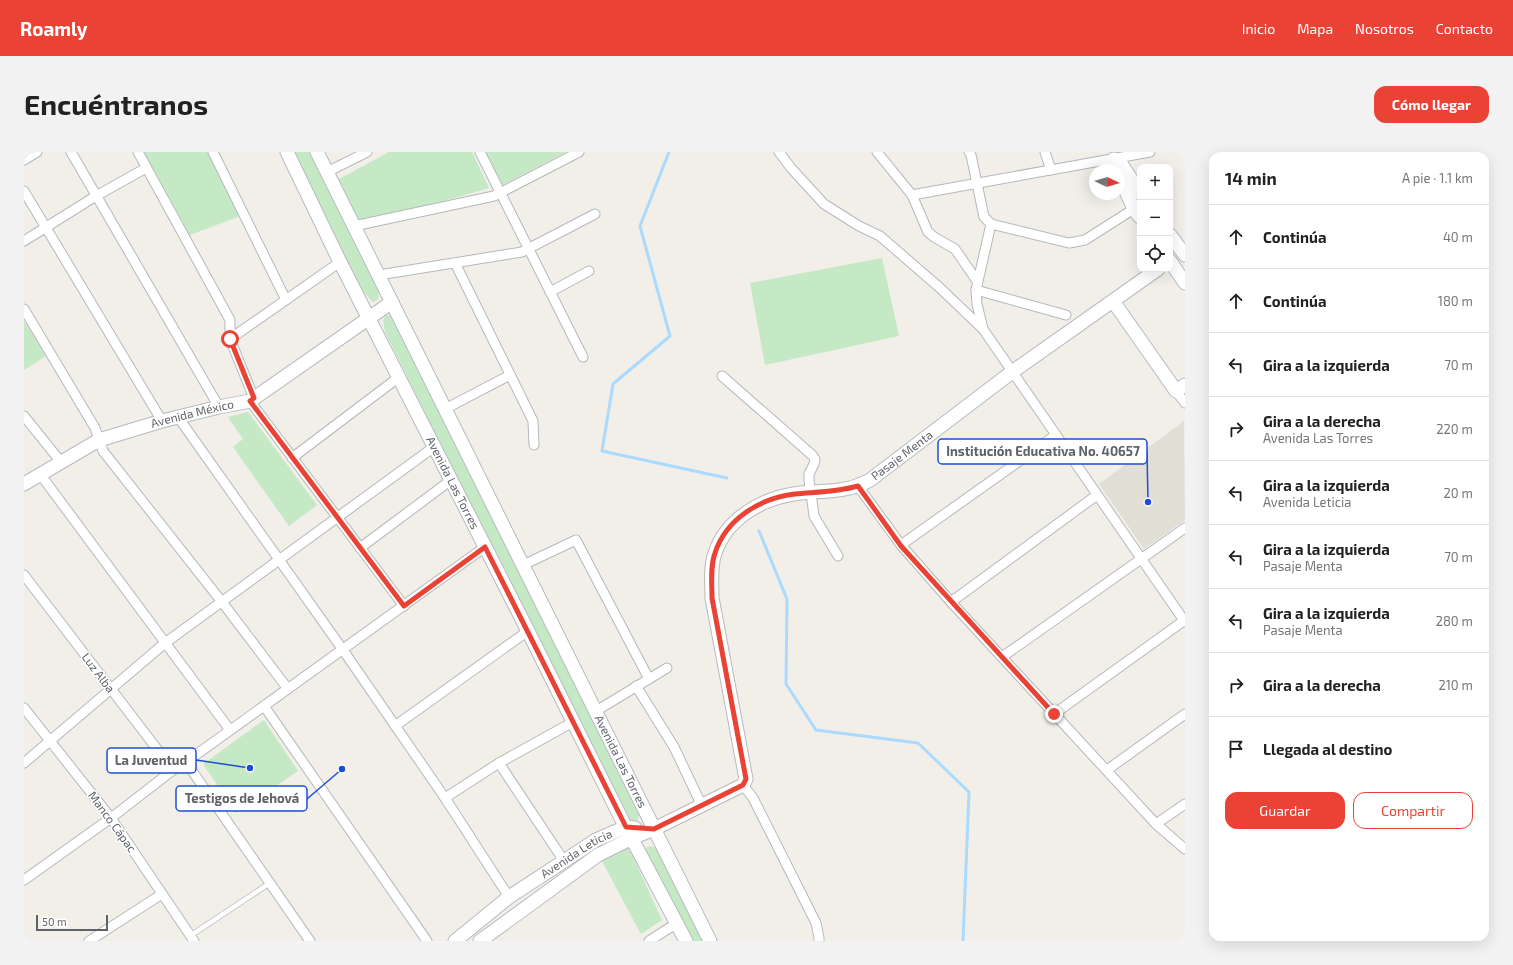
<!DOCTYPE html>
<html lang="es">
<head>
<meta charset="utf-8">
<style>
	body { margin:0; font-family:"Exo 2",sans-serif; background:#f2f2f2; color:#222 }
	.controls { position:absolute; right:12px; top:12px; display:grid; overflow:hidden; border-radius:8px; box-shadow:0 4px 16px #0002 }
	.controls button { width:36px; height:36px; display:grid; place-items:center; padding:0; border:0; border-bottom:1px solid #e0e0e0; background:#fff; color:#222; font:20px sans-serif }
	.compass { position:absolute; left:1065px; top:12px; width:36px; height:36px; border-radius:50%; background:#fff; box-shadow:0 4px 16px #0002; rotate:94deg }
	.scale { position:absolute; left:12px; bottom:10px; width:72px; box-sizing:border-box; padding-left:4px; border:2px solid #5f6368; border-top:0; font-size:11px; line-height:14px; white-space:nowrap; color:#5f6368; -webkit-text-stroke:3px #fff; paint-order:stroke }
	.stop { position:absolute; width:12px; height:12px; margin:-9px; border:3px solid #ea4335; border-radius:50%; background:#fff }
	.stop.end { background:#ea4335; border-color:#fff; box-shadow:0 1px 4px #0008 }
	.list { margin:0; padding:0; list-style:none }
	h2 { display:flex; justify-content:space-between; align-items:center; height:52px; margin:0; padding:0 16px; font-size:17px }
	h2 small { font-size:13px; font-weight:400; color:#767676 }
	.list li { display:grid; grid-template-columns:26px 1fr auto; gap:12px; align-items:center; box-sizing:border-box; height:64px; padding:0 16px; border-top:1px solid #e0e0e0 }
	.list b { display:block; font-size:15px; white-space:nowrap }
	.list p { margin:0; font-size:13px; white-space:nowrap; color:#767676 }
	.list em { font-size:13px; font-style:normal; color:#767676 }
	.actions { display:flex; gap:8px; padding:12px 16px }
	.actions a { flex:1; padding:9px 0; border:1px solid #ea4335; border-radius:12px; text-align:center; font-size:14px; color:#ea4335 }
	.actions .main { background:#ea4335; color:#fff }
	.icon { flex:none; width:22px; height:22px; fill:none; stroke:currentColor; stroke-width:2; stroke-linecap:round; stroke-linejoin:round }
	.map { position:relative; flex:none; width:1161px; height:789px; overflow:hidden; border-radius:12px }
	header { display:flex; align-items:center; gap:24px; box-sizing:border-box; height:56px; padding:0 20px; background:#ea4335; color:#fff }
	header strong { font-size:19px }
	nav { display:flex; gap:22px; margin-inline-start:auto; font-size:14px }
	.intro { display:flex; align-items:center; justify-content:space-between; box-sizing:border-box; height:96px; padding:0 24px }
	h1 { margin:0; font-size:28px }
	.button { padding:10px 18px; border-radius:12px; background:#ea4335; color:#fff; font-size:14px; font-weight:700 }
	main { display:flex; gap:24px; padding:0 24px }
	aside { flex:1; background:#fff; border-radius:12px; box-shadow:0 4px 16px #0002 }
	.map>svg:first-child { display:block }
</style>
</head>
<body>
<header>
<strong>Roamly</strong>
<nav><a>Inicio</a><a>Mapa</a><a>Nosotros</a><a>Contacto</a></nav>
</header>
<div class="intro"><h1>Encuéntranos</h1><a class="button">Cómo llegar</a></div>
<main>
<div class="map">
<svg width="1161" height="789" viewBox="0 0 1161 789">
	<rect width="100%" height="100%" fill="#f1efe8"/>
	<polygon fill="#e1ded6" points="1160,269 1161,368 1120,397 1075,332"/>
	<g fill="#c5e8c5">
		<polygon points="120,0 185,0 216,64 166,83"/>
		<polygon points="267,0 285,0 355,140 354,147 349,150 337,137"/>
		<polygon points="365,0 448,0 465,36 337,73 315,27"/>
		<polygon points="461,0 542,0 478,33"/>
		<polygon points="858,106 875,184 741,213 726,131"/>
		<polygon points="362,163 368,164 615,663 613,670 609,672 605,670 361,180 359,168"/>
		<polygon points="0,169 22,204 0,218"/>
		<polygon points="224,260 293,353 265,374 209,295 219,287 204,265"/>
		<polygon points="240,568 274,619 212,661 179,612"/>
		<polygon points="604,694 638,768 617,782 578,709"/>
		<polygon points="625,694 630,695 633,698 679,789 665,789 621,699 622,696"/>
	</g>
	<g fill="none" stroke-linecap="round" stroke-linejoin="round">
		<g stroke="#aadaff" stroke-width="3">
			<polyline points="645,0 616,74 646,184 589,232 578,299 703,326"/>
			<polyline points="735,379 763,447 762,532 792,578 894,591 945,640 939,789"/>
		</g>
		<defs>
			<polyline id="lane" points="166,784 246,731"/>
			<g id="street">
				<polyline points="47,0 195,255"/>
				<polyline points="114,0 206,168 206,187 230,246"/>
				<polyline points="189,0 262,148"/>
				<polyline points="456,0 559,205"/>
				<polyline points="755,0 767,16 800,52 835,74 856,84 916,136 959,177"/>
				<polyline points="853,0 888,43 904,80 910,85 931,97 953,129"/>
				<polyline points="945,0 947,3 960,65 967,72 1045,91 1061,88 1116,53"/>
				<polyline points="1021,0 1027,18"/>
				<polyline points="0,8 13,0"/>
				<polyline points="303,20 343,0"/>
				<polyline points="0,39 138,269"/>
				<polyline points="888,43 1126,0"/>
				<polyline points="967,72 952,138 953,152 959,177 1161,470"/>
				<polyline points="330,74 470,44 555,0"/>
				<polyline points="0,89 72,44 122,16"/>
				<polyline points="431,111 509,269 510,293"/>
				<polyline points="355,125 361,122 498,100 571,62"/>
				<polyline points="952,138 1042,163"/>
				<polyline points="526,140 565,119"/>
				<polyline points="0,157 71,276 79,299 198,450 264,537"/>
				<polyline points="206,187 316,110"/>
				<polyline points="698,224 788,303 791,307 790,312 785,322 785,329 787,341 790,364 814,404"/>
				<polyline points="1152,239 1161,251"/>
				<polyline points="226,249 380,454"/>
				<polyline points="421,257 486,223"/>
				<polyline points="0,264 37,310"/>
				<polyline points="154,265 319,498 421,646 485,745"/>
				<polyline points="268,306 375,225"/>
				<polyline points="16,322 206,578"/>
				<polyline points="834,334 877,393 927,450 1132,672 1161,697"/>
				<polyline points="877,393 1032,283"/>
				<polyline points="336,396 427,328"/>
				<polyline points="499,413 552,388 625,527"/>
				<polyline points="0,423 149,618"/>
				<polyline points="927,450 1073,343"/>
				<polyline points="978,505 1161,376"/>
				<polyline points="612,534 650,595 678,654"/>
				<polyline points="240,554 403,789"/>
				<polyline points="0,556 87,666 170,789"/>
				<polyline points="572,559 643,516"/>
				<polyline points="1030,562 1161,468"/>
				<polyline points="371,574 504,479"/>
				<polyline points="162,610 286,789"/>
				<polyline points="0,611 141,491 410,295"/>
				<polyline points="475,611 540,709"/>
				<polyline points="1083,618 1161,562"/>
				<polyline points="719,633 729,646 792,771 795,786 795,789"/>
				<polyline points="421,646 475,611 549,570"/>
				<polyline points="1132,672 1161,652"/>
				<polyline points="0,728 87,666 149,618 162,610 461,395"/>
				<polyline points="65,789 138,742"/>
				<polyline points="625,789 653,771"/>
			</g>
			<g id="secondary">
				<path id="s1" d="M263,0l53,110 188,369 94,189 64,121"/>
				<path id="s2" d="M293,0l393,789"/>
				<polyline points="1090,7 1098,13 1116,41"/>
				<polyline points="1095,24 1110,57 1116,65"/>
				<polyline points="1146,83 1161,103"/>
				<polyline points="1146,109 1161,131"/>
				<polyline points="1089,149 1152,239 1161,233"/>
				<path id="s3" d="M0,332l75,-44 63,-19 57,-14 31,-6 142,-99"/>
				<path id="s4" d="M431,789l54,-44 87,-57 30,-13 9,1"/>
				<path id="s5" d="M456,789l118,-86 34,-17 22,-9 89,-44 3,-6 -34,-181c0,-14 -2,-31 3,-45 11,-33 45,-54 79,-59 27,-4 51,0 76,-14l142,-108 146,-103"/>
			</g>
		</defs>
		<use href="#lane" stroke="#b5b8bc" stroke-width="6"/>
		<use href="#street" stroke="#b5b8bc" stroke-width="11"/>
		<use href="#secondary" stroke="#b6babf" stroke-width="15"/>
		<use href="#lane" stroke="#fff" stroke-width="4.5"/>
		<use href="#street" stroke="#fff" stroke-width="9"/>
		<use href="#secondary" stroke="#fff" stroke-width="13"/>
	</g>
	<g fill="none" stroke-linecap="round" stroke-linejoin="round">
		<path stroke="#ea4335" stroke-width="5" d="M206,187l24,59 -4,3 154,205 81,-59 141,280 28,2 89,-44 3,-6 -34,-181c0,-14 -2,-31 3,-45 11,-34 45,-55 80,-59 21,-2 42,-2 63,-8l43,60 153,168"/>
	</g>
	<g text-anchor="middle" stroke-width="3" stroke-linejoin="round" paint-order="stroke">
		<g font-size="12" fill="#5f6368" stroke="#fff">
			<text dy="4" stroke="none"><textPath href="#s3" startOffset="184">Avenida México</textPath></text>
			<text dy="4" stroke="none"><textPath href="#s5" startOffset="765">Pasaje Menta</textPath></text>
			<text dy="4" stroke="none"><textPath href="#s1" startOffset="370">Avenida Las Torres</textPath></text>
			<text transform="translate(74 521) rotate(53)" y="4">Luz Alba</text>
			<text dy="4" stroke="none"><textPath href="#s2" startOffset="681">Avenida Las Torres</textPath></text>
			<text transform="translate(88 670) rotate(54)" y="4">Manco Cápac</text>
			<text dy="4" stroke="none"><textPath href="#s4" startOffset="150">Avenida Leticia</textPath></text>
		</g>
	</g>
	<path fill="none" stroke="#1d4ed8" stroke-width="1.5" d="M1124 350L1123 299M226 616L172 608M318 617L283 647"/>
	<g fill="#1d4ed8" stroke="#fff" stroke-width="1.5">
		<circle cx="1124" cy="350" r="4"/>
		<circle cx="226" cy="616" r="4"/>
		<circle cx="318" cy="617" r="4"/>
	</g>
	<g fill="#fff" stroke="#1d4ed8" stroke-width="1.5">
		<rect x="914" y="287" width="209" height="25" rx="4"/>
		<rect x="83" y="596" width="89" height="25" rx="4"/>
		<rect x="152" y="634" width="131" height="25" rx="4"/>
	</g>
	<g font-size="13" text-anchor="middle" font-weight="bold" fill="#5f6368">
		<text x="1019" y="304">Institución Educativa No. 40657</text>
		<text x="127" y="613">La Juventud</text>
		<text x="218" y="651">Testigos de Jehová</text>
	</g>
</svg>
<div class="controls">
<button>+</button>
<button>−</button>
<button><svg class="icon" aria-label="locate" viewBox="0 0 24 24"><circle cx="12" cy="12" r="6"/><path d="M12 2v4M12 18v4M2 12h4M18 12h4"/></svg></button>
</div>
<svg class="compass" viewBox="-18 -18 36 36"><path d="M0-13l5 13h-10z" fill="#e53935"/><path d="M0 13l5-13h-10z" fill="#767676"/></svg>
<div class="scale">50 m</div>
<div class="stop" style="left:206px;top:187px"></div>
<div class="stop end" style="left:1030px;top:562px"></div>
</div>
<aside>
<h2>14 min<small>A pie · 1.1 km</small></h2>
<ul class="list">
<li><svg class="icon" aria-label="ahead" viewBox="0 0 24 24"><path d="M12 20V5M6 11l6-6 6 6"/></svg><div><b>Continúa</b></div><em>40 m</em></li>
<li><svg class="icon" aria-label="ahead" viewBox="0 0 24 24"><path d="M12 20V5M6 11l6-6 6 6"/></svg><div><b>Continúa</b></div><em>180 m</em></li>
<li><svg class="icon" aria-label="left" viewBox="0 0 24 24"><path d="M17 20v-9H6M10 6l-5 5 5 5"/></svg><div><b>Gira a la izquierda</b></div><em>70 m</em></li>
<li><svg class="icon" aria-label="right" viewBox="0 0 24 24"><path d="M7 20v-9h11M14 6l5 5-5 5"/></svg><div><b>Gira a la derecha</b><p>Avenida Las Torres</p></div><em>220 m</em></li>
<li><svg class="icon" aria-label="left" viewBox="0 0 24 24"><path d="M17 20v-9H6M10 6l-5 5 5 5"/></svg><div><b>Gira a la izquierda</b><p>Avenida Leticia</p></div><em>20 m</em></li>
<li><svg class="icon" aria-label="left" viewBox="0 0 24 24"><path d="M17 20v-9H6M10 6l-5 5 5 5"/></svg><div><b>Gira a la izquierda</b><p>Pasaje Menta</p></div><em>70 m</em></li>
<li><svg class="icon" aria-label="left" viewBox="0 0 24 24"><path d="M17 20v-9H6M10 6l-5 5 5 5"/></svg><div><b>Gira a la izquierda</b><p>Pasaje Menta</p></div><em>280 m</em></li>
<li><svg class="icon" aria-label="right" viewBox="0 0 24 24"><path d="M7 20v-9h11M14 6l5 5-5 5"/></svg><div><b>Gira a la derecha</b></div><em>210 m</em></li>
<li><svg class="icon" aria-label="arrive" viewBox="0 0 24 24"><path d="M6 21V4h12l-3 4 3 4H6"/></svg><div><b>Llegada al destino</b></div></li>
</ul>
<div class="actions"><a class="main">Guardar</a><a>Compartir</a></div>
</aside>
</main>
</body>
</html>
